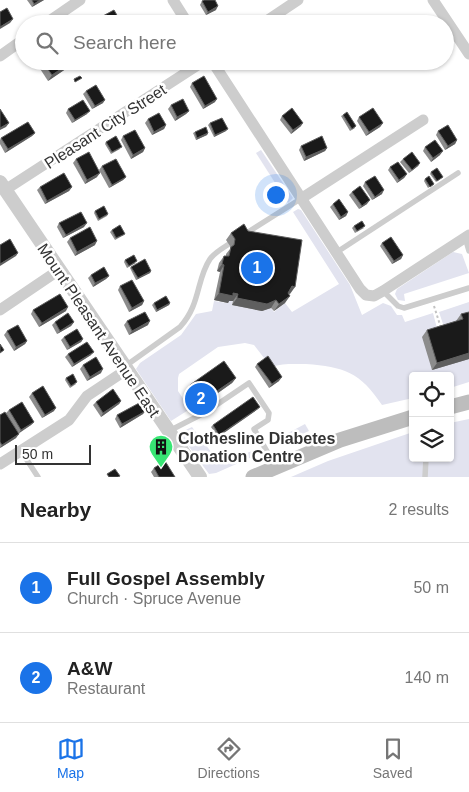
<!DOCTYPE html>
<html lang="en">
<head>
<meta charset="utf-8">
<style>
	body { margin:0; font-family:Arial,sans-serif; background:#f6f6f6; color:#222 }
	.controls { position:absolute; right:15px; bottom:15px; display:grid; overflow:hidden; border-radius:5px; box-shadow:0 1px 4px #0004 }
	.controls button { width:45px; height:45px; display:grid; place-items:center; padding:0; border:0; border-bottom:1px solid #e0e0e0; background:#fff; color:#222; font:25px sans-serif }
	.scale { position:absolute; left:15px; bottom:12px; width:76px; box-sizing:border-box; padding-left:5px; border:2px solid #333; border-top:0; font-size:14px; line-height:18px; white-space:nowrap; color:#333; -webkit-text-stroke:4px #fff; paint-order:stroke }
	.you { position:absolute; left:275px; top:194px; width:18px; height:18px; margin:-12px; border:4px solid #fff; border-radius:50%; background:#1a73e8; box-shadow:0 0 0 8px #1a73e833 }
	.badge { display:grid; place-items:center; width:32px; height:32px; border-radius:50%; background:#1a73e8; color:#fff; font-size:16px; font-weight:700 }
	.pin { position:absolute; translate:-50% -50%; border:2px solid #fff; box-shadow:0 1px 5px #0006 }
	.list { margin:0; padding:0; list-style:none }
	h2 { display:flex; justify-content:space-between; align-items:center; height:65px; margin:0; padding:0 20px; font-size:21px }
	h2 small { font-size:16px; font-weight:400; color:#767676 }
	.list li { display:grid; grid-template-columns:32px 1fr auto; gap:15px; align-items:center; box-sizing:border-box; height:90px; padding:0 20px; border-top:1px solid #e0e0e0 }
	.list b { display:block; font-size:19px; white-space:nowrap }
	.list p { margin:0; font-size:16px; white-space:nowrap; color:#767676 }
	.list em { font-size:16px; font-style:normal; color:#767676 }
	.icon { flex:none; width:28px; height:28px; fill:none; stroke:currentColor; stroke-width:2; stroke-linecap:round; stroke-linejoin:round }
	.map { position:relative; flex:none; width:469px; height:477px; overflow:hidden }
	.search { position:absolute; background:#fff; box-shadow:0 1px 4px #0004; left:15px; right:15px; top:15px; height:55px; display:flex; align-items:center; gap:12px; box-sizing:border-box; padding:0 18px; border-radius:28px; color:#767676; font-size:19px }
	.sheet { height:245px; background:#fff }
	nav { display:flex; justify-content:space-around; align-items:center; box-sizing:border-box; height:70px; border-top:1px solid #e0e0e0; background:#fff; font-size:14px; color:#767676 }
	nav a { display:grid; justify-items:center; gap:2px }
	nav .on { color:#1a73e8 }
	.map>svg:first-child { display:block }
</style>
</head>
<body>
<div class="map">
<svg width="469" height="477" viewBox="0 0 469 477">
	<rect width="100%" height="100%" fill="#fff"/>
	<g fill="#e2e3ef">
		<polygon points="261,150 293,198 288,203 256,153"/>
		<path d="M298,209l3,1 49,75 12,30 21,-12 8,3 6,9h5l3,7 28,-9 5,19 31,27v23l-19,6v-12h-37v22l-31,7c-22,-33 -38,-38 -76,-41 -12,0 -23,-1 -35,3l-17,-22 -9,-2 -27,4 -39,27 -1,4v13l12,18 -19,12 -35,-52 4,-6 41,-28 15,-21 16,-3 2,-10 13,2 1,-3 5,1 -1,4 30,6 9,-3 3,4 11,-9 7,9 47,-28 -46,-72z"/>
		<polygon points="453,252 462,254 469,273 404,294 405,301 398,300 395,294 397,289"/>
		<polygon points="469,302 469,317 458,326 445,330 439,312"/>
		<polygon points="469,419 469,477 291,477 328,461 413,432 413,458 450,458 450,423"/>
		<polygon points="305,424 309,431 275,446 273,441"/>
		<polygon points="192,427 215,457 234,458 257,449 259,454 216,473 209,474 179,433"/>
	</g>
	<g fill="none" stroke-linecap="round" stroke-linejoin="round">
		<polyline stroke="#c3c3c3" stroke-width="2" stroke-dasharray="2.5 2.5" stroke-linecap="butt" points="434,306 441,328"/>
		<g stroke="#cdcdcd" stroke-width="5.5">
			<polyline points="245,234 302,198"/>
			<polyline points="465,237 469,251"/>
			<polyline points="337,252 458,173"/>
			<polyline points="383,291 398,306 404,308 469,288"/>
			<path d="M124,367l56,-40c21,-23 16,-47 30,-68 5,-7 13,-11 19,-15"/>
			<polyline points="169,431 206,412 249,383 269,413 268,420 254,429 276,467"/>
			<polyline points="21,451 38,477"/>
			<polyline points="425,477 426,458"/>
		</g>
		<g stroke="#cdcdcd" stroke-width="11">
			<polyline points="173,0 188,24"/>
			<polyline points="433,0 469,54"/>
			<polyline points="45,24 80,0"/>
			<polyline points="262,24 298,0"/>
			<polyline points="0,56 24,39"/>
			<polyline points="212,61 360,289 366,295 374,296 383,291 469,235"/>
			<polyline points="5,190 204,61"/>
			<polyline points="302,198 423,120"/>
			<polyline points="0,310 59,270"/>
			<polyline points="0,464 69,420 87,396 126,370"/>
		</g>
		<polyline stroke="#cdcdcd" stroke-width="14" points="0,182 200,477"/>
		<g stroke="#bdbdbd" stroke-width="15">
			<polyline points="450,407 469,402"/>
			<polyline points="253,477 340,440 413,417"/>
		</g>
	</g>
	<g fill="#8c8c8c">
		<polygon points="27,0 44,0 32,7"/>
		<polygon points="202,1 216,10 206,15 200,5"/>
		<polygon points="101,17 122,24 100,24 98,21"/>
		<polygon points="35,61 75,61 73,64 48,81"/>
		<polygon points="192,83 215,102 203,109 190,87"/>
		<polygon points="86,91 103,103 92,109 83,94"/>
		<polygon points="171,105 189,111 186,114 175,121 168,109"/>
		<polygon points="68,109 87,114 72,123 66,113"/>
		<polygon points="343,115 355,128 350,131 341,116"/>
		<polygon points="282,116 301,126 291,134 280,120"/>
		<polygon points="359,117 383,123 380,127 366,136 357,121"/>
		<polygon points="148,119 166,125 164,129 152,135 145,123"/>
		<polygon points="210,123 226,131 214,137 208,125"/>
		<polygon points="438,131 457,140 455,144 445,150 436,135"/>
		<polygon points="195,132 208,133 207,135 196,140 193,133"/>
		<polygon points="35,133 32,136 5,153 0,144 0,140 1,138"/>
		<polygon points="123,136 145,148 143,152 131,159 121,140"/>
		<polygon points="106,142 120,149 111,154 105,144"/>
		<polygon points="301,146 327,148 325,151 304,161 299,150"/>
		<polygon points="425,147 440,155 431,162 423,151"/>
		<polygon points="76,159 97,177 85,184 73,163"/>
		<polygon points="403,159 420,163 418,166 409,173 400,162"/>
		<polygon points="102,166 126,177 123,180 109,188 99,170"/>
		<polygon points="390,167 407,174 404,178 397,183 388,170"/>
		<polygon points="431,172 443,177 436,182 430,174"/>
		<polygon points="425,179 434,184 428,188 424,181"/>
		<polygon points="365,182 382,194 372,200 363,186"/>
		<polygon points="40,187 72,187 69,191 45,204 37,190"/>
		<polygon points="352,192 367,204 359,209 349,195"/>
		<polygon points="333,204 348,212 346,216 339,220 330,207"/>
		<polygon points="95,211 108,214 107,216 98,221 94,213"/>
		<polygon points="59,223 84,227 63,238 57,227"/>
		<polygon points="354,226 364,228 355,233 352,228"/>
		<polygon points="112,230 124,235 115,240 110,232"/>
		<polygon points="231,233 290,294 288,293 285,303 274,311 271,308 262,311 232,305 233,301 229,301 228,303 214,300 220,272 217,271 219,263 224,256 226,256 226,254 230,249 230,246 226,240"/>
		<polygon points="70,238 95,245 75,256 67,242"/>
		<polygon points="382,243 403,255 401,259 392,264 380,246"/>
		<polygon points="125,260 136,263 127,268 124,262"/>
		<polygon points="131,267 151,271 150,273 136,280 130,268"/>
		<polygon points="91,275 109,276 106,279 93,287 88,278"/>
		<polygon points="120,286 144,301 142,305 129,312 118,290"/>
		<polygon points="154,303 170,303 169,305 156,312 152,305"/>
		<polygon points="33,310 66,311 39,327 31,314"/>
		<polygon points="469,312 469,359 432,370 422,337 427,330 456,321 461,314"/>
		<polygon points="127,321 148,325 129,335 124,325"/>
		<polygon points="55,322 74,322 71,326 57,334 52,325"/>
		<polygon points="7,331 27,341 25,344 14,351 4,335"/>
		<polygon points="64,337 83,339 81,342 67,350 61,340"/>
		<polygon points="68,354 91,355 72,367 65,357"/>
		<polygon points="257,364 279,381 269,388 255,367"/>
		<polygon points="83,365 101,373 87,381 80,369"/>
		<polygon points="66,378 76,384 70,388 65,380"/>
		<polygon points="236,378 232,383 198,407 186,390 190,385"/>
		<polygon points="32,393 54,411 42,418 29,397"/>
		<polygon points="121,401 119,404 101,417 93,405 96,402"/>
		<polygon points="258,409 218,437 211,427 213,425"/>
		<polygon points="9,410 34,422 31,425 18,433 16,438 0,448 0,415 6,413"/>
		<polygon points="143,414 120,428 115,419 117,415"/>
		<polygon points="154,468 175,477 154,477 151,472"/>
	</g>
	<g fill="#5f5f5f">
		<polygon points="40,0 44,0 32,7 34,4"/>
		<polygon points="218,6 216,10 206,15 208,12"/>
		<polygon points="13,19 10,23 0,29 0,27"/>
		<polygon points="73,61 75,61 73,64 48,81 52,75"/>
		<polygon points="217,99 215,102 203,109 205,106"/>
		<polygon points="105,100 103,103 92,109 95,106"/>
		<polygon points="90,111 87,114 72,123 75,120"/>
		<polygon points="189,111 186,114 175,121 177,117"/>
		<polygon points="9,123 6,127 0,130 0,128"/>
		<polygon points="303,123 301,126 291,134 293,130"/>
		<polygon points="383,123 380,127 366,136 369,132"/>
		<polygon points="166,125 164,129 152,135 154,132"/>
		<polygon points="228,129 226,131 214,137 215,135"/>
		<polygon points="35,133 32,136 5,153 8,149"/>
		<polygon points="208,133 207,135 196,140 197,138"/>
		<polygon points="457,140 455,144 445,150 448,146"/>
		<polygon points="145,148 143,152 131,159 133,155"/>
		<polygon points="327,148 325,151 304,161 306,157"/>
		<polygon points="443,151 440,155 431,162 433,158"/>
		<polygon points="420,163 418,166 409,173 412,170"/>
		<polygon points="100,173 97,177 85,184 87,180"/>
		<polygon points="407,174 404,178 397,183 399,180"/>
		<polygon points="126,177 123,180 109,188 112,185"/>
		<polygon points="72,187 69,191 45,204 47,201"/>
		<polygon points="384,190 382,194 372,200 375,197"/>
		<polygon points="370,200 367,204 359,209 362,206"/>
		<polygon points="348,212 346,216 339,220 341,217"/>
		<polygon points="87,223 84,227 63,238 66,235"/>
		<polygon points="97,241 95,245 75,256 77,252"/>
		<polygon points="18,253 16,256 0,266 0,264"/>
		<polygon points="403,255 401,259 392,264 394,261"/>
		<polygon points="222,264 224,265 220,272 217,271"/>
		<polygon points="151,271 150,273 136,280 138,278"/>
		<polygon points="109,276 106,279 93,287 95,283"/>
		<polygon points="292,286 295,287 290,294 287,293"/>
		<polygon points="219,293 233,293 238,294 233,301 229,301 228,303 214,300"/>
		<polygon points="290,296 285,303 274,311 279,304"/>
		<polygon points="237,298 276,300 271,308 262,311 232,305"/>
		<polygon points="144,301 142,305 129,312 132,308"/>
		<polygon points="170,303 169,305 156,312 157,310"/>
		<polygon points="68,307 66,311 39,327 42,323"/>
		<polygon points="150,321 148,325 129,335 132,331"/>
		<polygon points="74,322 71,326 57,334 60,331"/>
		<polygon points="83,339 81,342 67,350 70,347"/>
		<polygon points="27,341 25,344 14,351 16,347"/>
		<polygon points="94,352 91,355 72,367 74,364"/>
		<polygon points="469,353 469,359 432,370 437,363"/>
		<polygon points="103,369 101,373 87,381 90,377"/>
		<polygon points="282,377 279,381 269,388 272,384"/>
		<polygon points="236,378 232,383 198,407 201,402"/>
		<polygon points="121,401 119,404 101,417 103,413"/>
		<polygon points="260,407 258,409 218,437 219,435"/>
		<polygon points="56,408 54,411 42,418 45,415"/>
		<polygon points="146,411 143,414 120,428 122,424"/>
		<polygon points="34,422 31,425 18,434 21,430"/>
		<polygon points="19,434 16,438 0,448 2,445"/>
	</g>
	<g fill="#1a1a1a" stroke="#5f5f5f">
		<polygon points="32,0 40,0 34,4"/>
		<polygon points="204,0 215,0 218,6 208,12 202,1"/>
		<polygon points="7,8 13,19 0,27 0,12"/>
		<polygon points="114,10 122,24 105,24 101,17"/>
		<polygon points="42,61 73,61 52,75"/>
		<polygon points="80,76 82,78 75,82 74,79"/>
		<polygon points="204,76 217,99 205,106 192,83"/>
		<polygon points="96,85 105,100 95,106 86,91"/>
		<polygon points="183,99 189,111 177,117 171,105"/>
		<polygon points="83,100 90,111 75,120 68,109"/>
		<polygon points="292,108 303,123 293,130 282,116"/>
		<polygon points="373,108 383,123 369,132 359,117"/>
		<polygon points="0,109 9,123 0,128"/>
		<polygon points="347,112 356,126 352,129 343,115"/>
		<polygon points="159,113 166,125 154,132 148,119"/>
		<polygon points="222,118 228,129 215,135 210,123"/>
		<polygon points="28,122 35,133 8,149 1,138"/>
		<polygon points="448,125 457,140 448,146 438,131"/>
		<polygon points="206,127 208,133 197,138 195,132"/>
		<polygon points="135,130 145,148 133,155 123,136"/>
		<polygon points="116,136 122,147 112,152 106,142"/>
		<polygon points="322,136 327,148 306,157 301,146"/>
		<polygon points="435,140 443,151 433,158 425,147"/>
		<polygon points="89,152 100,173 87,180 76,159"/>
		<polygon points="412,152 420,163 412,170 403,159"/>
		<polygon points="116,159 126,177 112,185 102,166"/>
		<polygon points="398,162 407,174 399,180 390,167"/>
		<polygon points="437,168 443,177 437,181 431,172"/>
		<polygon points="64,173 72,187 47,201 40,187"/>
		<polygon points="375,176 384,190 375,197 365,182"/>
		<polygon points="429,176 434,184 430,187 425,179"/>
		<polygon points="360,186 370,200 362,206 352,192"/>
		<polygon points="339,199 348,212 341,217 333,204"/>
		<polygon points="104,206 108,214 99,219 95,211"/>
		<polygon points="81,212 87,223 66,235 59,223"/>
		<polygon points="362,221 365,226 357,231 354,226"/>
		<polygon points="244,224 248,231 302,240 295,287 292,286 288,293 290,296 279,304 276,300 267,304 237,298 238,294 233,293 233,296 219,293 224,265 222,264 224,256 229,256 231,247 234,245 235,239 231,233"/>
		<polygon points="120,225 125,234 116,238 112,230"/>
		<polygon points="90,227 97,241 77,252 70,238"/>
		<polygon points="391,237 403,255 394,261 382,243"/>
		<polygon points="10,239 18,253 0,264 0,245"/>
		<polygon points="134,255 137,261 129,266 125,260"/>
		<polygon points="145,259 151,271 138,278 131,267"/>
		<polygon points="104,267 109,276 95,283 91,275"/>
		<polygon points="132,280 144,301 132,308 120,286"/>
		<polygon points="60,294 68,307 42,323 33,310"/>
		<polygon points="166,296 170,303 157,310 154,303"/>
		<polygon points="145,312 150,321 132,331 127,321"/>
		<polygon points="469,312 469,353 437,363 427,330 463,319 461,314"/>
		<polygon points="68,313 74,322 60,331 55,322"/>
		<polygon points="18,325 27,341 16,347 7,331"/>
		<polygon points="77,329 83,339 70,347 64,337"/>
		<polygon points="87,342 94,352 74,364 68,354"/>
		<polygon points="0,344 4,350 0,353"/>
		<polygon points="268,356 282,377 272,384 257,364"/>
		<polygon points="96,357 103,369 90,377 83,365"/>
		<polygon points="224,361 236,378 201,402 190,385"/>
		<polygon points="73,374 77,382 71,386 66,378"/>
		<polygon points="43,386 56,408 45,415 32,393"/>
		<polygon points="113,389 121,401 103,413 96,402"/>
		<polygon points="253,397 260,407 219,435 213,425"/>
		<polygon points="22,402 34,422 21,430 9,410"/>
		<polygon points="141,402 146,411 122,424 117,415"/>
		<polygon points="5,412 19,434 2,445 0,442 0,415"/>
		<polygon points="165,461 175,477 159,477 154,468"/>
		<polygon points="115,469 120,476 118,477 109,477 107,474"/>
	</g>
	<defs>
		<symbol id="building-pin" viewBox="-11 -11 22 30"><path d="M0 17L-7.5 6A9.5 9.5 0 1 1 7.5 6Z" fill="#38e674" stroke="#fff"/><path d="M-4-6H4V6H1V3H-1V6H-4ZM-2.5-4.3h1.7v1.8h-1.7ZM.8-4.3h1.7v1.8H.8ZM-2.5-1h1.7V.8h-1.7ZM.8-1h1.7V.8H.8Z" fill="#111"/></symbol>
	</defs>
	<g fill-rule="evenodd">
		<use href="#building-pin" x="147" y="433" width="28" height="38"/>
	</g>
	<g text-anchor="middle" stroke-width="5" stroke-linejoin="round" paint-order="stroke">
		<g font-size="16" fill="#333" stroke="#fff">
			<text transform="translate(105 126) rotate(-33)" y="6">Pleasant City Street</text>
			<text transform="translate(99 330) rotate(56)" y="6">Mount Pleasant Avenue East</text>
		</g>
		<g font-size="16" font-weight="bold" fill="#333" stroke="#fff" text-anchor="start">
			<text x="178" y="444">Clothesline Diabetes<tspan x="178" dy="18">Donation Centre</tspan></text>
		</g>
	</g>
</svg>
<div class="controls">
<button><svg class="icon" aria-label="locate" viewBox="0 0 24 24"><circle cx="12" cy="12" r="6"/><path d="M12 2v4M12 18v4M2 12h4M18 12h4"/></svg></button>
<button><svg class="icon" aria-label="layers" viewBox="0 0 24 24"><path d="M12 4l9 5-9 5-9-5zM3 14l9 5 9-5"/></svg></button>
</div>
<div class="scale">50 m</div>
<div class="you"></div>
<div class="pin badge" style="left:257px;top:268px">1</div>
<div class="pin badge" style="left:201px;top:399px">2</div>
<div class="search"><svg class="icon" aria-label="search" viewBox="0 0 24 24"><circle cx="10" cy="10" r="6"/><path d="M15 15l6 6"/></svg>Search here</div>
</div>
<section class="sheet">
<h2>Nearby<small>2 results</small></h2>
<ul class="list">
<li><span class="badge">1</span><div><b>Full Gospel Assembly</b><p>Church · Spruce Avenue</p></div><em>50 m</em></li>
<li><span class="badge">2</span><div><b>A&amp;W</b><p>Restaurant</p></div><em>140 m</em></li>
</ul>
</section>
<nav>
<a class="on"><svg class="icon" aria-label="map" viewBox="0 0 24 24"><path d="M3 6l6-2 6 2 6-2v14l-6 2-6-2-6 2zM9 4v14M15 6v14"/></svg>Map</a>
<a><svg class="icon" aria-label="directions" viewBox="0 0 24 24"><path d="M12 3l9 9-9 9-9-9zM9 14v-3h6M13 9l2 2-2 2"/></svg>Directions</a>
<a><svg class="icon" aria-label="saved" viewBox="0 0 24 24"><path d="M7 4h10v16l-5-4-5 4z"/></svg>Saved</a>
</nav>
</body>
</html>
